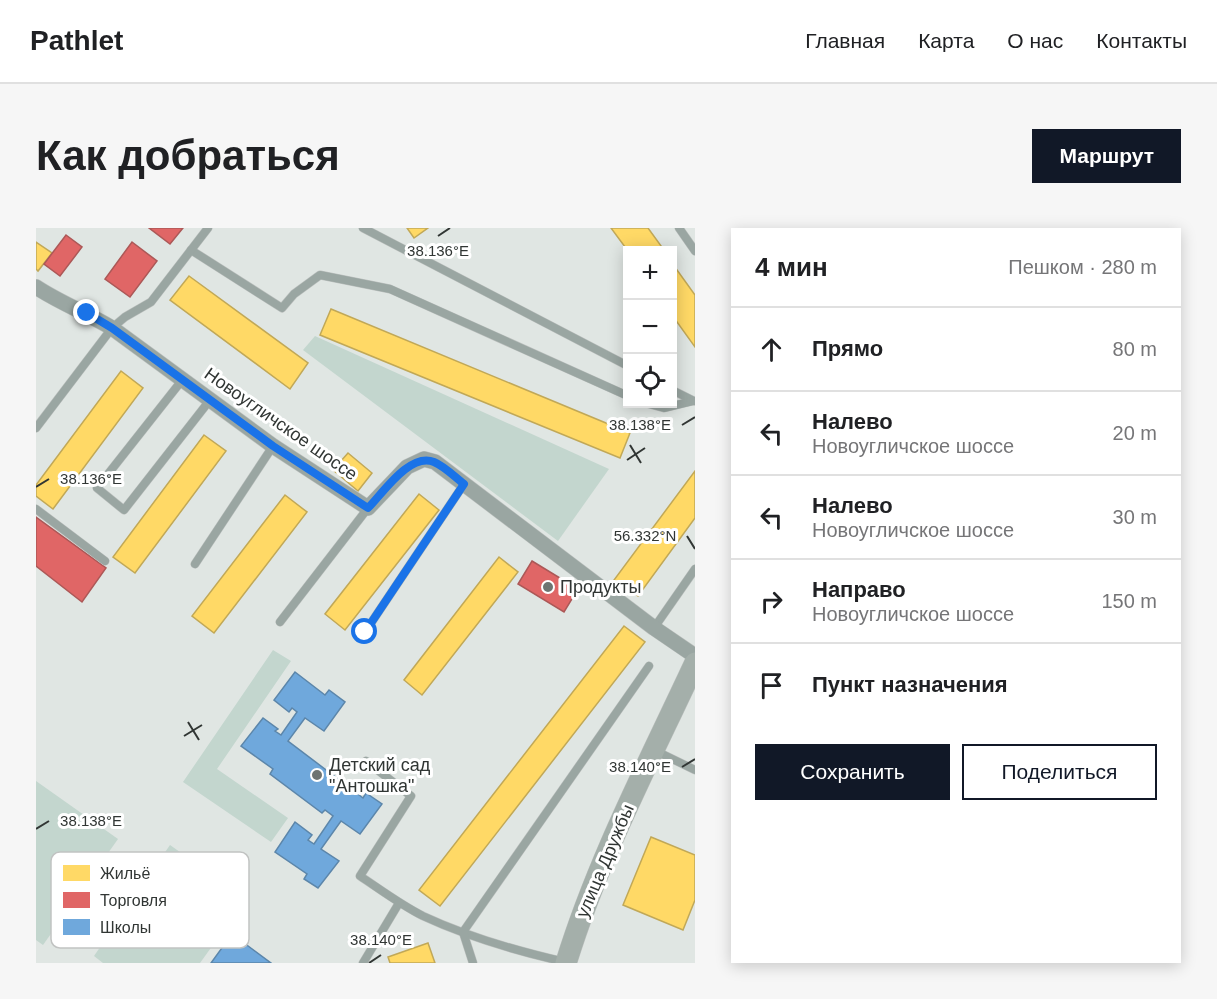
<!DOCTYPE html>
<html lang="ru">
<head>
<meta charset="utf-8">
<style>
	body { margin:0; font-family:Helvetica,sans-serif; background:#f6f6f6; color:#202124 }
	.controls { position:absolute; right:18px; top:18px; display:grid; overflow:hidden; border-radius:0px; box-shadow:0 3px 15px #0003 }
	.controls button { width:54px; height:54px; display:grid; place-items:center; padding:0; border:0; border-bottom:2px solid #e0e0e0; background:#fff; color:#202124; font:30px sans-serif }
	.stop { position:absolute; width:18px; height:18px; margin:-14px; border:4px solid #1a73e8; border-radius:50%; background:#fff }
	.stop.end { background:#1a73e8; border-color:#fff; box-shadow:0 2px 6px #0008 }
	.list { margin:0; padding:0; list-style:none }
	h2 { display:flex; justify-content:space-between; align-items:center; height:78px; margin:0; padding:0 24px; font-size:26px }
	h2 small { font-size:20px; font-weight:400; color:#757577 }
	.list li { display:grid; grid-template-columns:39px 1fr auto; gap:18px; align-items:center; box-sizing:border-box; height:84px; padding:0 24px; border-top:2px solid #e0e0e0 }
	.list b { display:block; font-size:22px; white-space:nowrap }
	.list p { margin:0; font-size:20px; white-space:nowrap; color:#757577 }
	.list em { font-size:20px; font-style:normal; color:#757577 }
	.actions { display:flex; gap:12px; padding:18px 24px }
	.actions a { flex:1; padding:14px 0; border:2px solid #111827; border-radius:0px; text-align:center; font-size:21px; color:#111827 }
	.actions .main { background:#111827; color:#fff }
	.icon { flex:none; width:33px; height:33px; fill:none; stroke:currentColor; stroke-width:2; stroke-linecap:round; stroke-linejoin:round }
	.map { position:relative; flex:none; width:659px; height:735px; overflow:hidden; border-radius:0px }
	header { display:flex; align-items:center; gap:36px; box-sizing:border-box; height:84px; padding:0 30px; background:#fff; border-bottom:2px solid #e0e0e0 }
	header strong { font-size:28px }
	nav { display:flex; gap:33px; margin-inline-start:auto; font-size:21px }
	.intro { display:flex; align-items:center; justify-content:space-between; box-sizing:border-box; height:144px; padding:0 36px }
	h1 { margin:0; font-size:42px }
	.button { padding:15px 27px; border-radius:0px; background:#111827; color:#fff; font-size:21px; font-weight:700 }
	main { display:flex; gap:36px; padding:0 36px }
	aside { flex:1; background:#fff; border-radius:0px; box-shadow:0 3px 15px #0003 }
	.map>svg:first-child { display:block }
</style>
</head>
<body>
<header>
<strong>Pathlet</strong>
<nav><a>Главная</a><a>Карта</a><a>О нас</a><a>Контакты</a></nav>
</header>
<div class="intro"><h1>Как добраться</h1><a class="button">Маршрут</a></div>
<main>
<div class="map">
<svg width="659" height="735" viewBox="0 0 659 735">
	<rect width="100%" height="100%" fill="#e0e6e3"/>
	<g fill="#c3d6ce">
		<polygon points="279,108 573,241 522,313 267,122"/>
		<polygon points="237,422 255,433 181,541 252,590 235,614 147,554"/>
		<polygon points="0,553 82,611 7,717 0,712"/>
		<polygon points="134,617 210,671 164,735 67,735 58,728"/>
	</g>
	<g fill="#ffd966" stroke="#c1a857" stroke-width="1.5">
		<polygon points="371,0 392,0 378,10"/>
		<polygon points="575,0 612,0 628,22 592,23"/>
		<polygon points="0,14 16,25 2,43 0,41"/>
		<polygon points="636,35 659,67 659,119 636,87"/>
		<polygon points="153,48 272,135 254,161 134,72"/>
		<polygon points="295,81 594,205 584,230 284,107"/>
		<polygon points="85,143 107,160 17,281 0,268 0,257"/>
		<polygon points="168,207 190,223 99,345 77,329"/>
		<polygon points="312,225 336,245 322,263 297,242"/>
		<polygon points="659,243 659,290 602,368 578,352"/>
		<polygon points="383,266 403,282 309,402 289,386"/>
		<polygon points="249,267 271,284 178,405 156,388"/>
		<polygon points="463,329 482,344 386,467 368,452"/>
		<polygon points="588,398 609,414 404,678 383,662"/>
		<polygon points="615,609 659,627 659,672 647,702 587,677"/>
		<polygon points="392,715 399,735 354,735 352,729"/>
	</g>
	<g fill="#e06666" stroke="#ac5857" stroke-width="1.5">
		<polygon points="113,0 147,0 134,16"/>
		<polygon points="30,7 46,19 24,48 8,36"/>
		<polygon points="96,14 121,33 94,69 69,51"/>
		<polygon points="0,289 70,340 46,374 0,338"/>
		<polygon points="496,333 542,361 528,384 482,356"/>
	</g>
	<g fill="#6fa8dc" stroke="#5c86aa" stroke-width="1.5">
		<polygon points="259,444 289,467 293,462 309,474 288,503 269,490 252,513 327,570 330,565 346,576 324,606 305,593 285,621 303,633 282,660 268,651 271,646 239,624 259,594 276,607 272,612 278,616 297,588 289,582 286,585 234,546 237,541 205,518 227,490 242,501 239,503 245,507 261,484 256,480 253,484 238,472"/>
		<polygon points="196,706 235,735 175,735"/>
	</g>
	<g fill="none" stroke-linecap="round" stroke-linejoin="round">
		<defs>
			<g id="lane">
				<polyline points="327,0 592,138"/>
				<polyline points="643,0 659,23"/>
				<polyline points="155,22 246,80 258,66 284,47 354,61 592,168"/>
				<polyline points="147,151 61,260 88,282 174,172"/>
				<polyline points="636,162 658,173"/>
				<polyline points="613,176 628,180 657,173"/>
				<polyline points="0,200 76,100 89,89 115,74 172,0"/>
				<polyline points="0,281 69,333"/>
				<polyline points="159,336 237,218"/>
				<polyline points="244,394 332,280"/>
				<polyline points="618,400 659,341"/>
				<polyline points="329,404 428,256"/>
				<polyline points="620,523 659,542"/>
				<path d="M330,533l45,35 -51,80c21,14 41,29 63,40 45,21 94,35 142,46"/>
				<polyline points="327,735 363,675"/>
				<polyline points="437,735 427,704 613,438"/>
			</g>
			<path id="street" d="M0,59c24,16 51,26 76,41l161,118 95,62 39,-41 17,-8 11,3 219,166 41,28"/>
			<path id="secondary" d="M530,735c32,-104 83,-201 129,-300"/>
		</defs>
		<use href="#lane" stroke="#bec2c0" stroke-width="9"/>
		<use href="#street" stroke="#bec2c0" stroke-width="16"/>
		<use href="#secondary" stroke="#bec2c0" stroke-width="22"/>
		<use href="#lane" stroke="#9aa6a2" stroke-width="8"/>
		<use href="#street" stroke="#9aa6a2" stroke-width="15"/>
		<use href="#secondary" stroke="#a4afaa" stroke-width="21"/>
	</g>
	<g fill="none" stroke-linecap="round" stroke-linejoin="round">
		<path stroke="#1a73e8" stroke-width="8" d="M51,85l25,15 161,118 95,62c15,-15 42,-56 66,-46 10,4 21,15 30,22l-99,148"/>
	</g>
	<path fill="none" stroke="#313634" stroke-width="2" d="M402,8l12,-8M646,197l13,-8M594,217l11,18M591,232l18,-12M0,259l13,-8M651,308l8,13M152,494l11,18M148,508l18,-11M646,539l13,-8M0,601l13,-8M333,735l12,-8"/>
	<g fill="#6e7471" stroke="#fff" stroke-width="2">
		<circle cx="512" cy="359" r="6"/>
		<circle cx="281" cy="547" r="6"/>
	</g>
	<g text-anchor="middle" stroke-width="6" stroke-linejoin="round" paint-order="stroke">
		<g font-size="18" fill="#313634" stroke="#fff">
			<text transform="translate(245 196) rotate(35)" y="6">Новоугличское шоссе</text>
			<text transform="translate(569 633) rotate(-67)" y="6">улица Дружбы</text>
		</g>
		<g font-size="18" fill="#313634" stroke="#fff" text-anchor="start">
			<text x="524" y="365">Продукты</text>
			<text x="293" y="543">Детский сад<tspan x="293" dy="21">"Антошка"</tspan></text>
		</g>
	</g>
	<rect x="15" y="624" width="198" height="96" rx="9" fill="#fff" stroke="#c1c3c2" stroke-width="1.5"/>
	<rect x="27" y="637" width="27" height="16" fill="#ffd966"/>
	<rect x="27" y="664" width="27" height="16" fill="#e06666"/>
	<rect x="27" y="691" width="27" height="16" fill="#6fa8dc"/>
	<g font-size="16" fill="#313634">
		<text x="64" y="651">Жильё</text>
		<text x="64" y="678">Торговля</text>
		<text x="64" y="705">Школы</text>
	</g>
	<g font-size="15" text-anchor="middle" fill="#313634" stroke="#fff" stroke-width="6" stroke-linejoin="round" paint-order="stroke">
		<text x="402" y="28">38.136°E</text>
		<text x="604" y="202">38.138°E</text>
		<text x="55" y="256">38.136°E</text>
		<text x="609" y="313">56.332°N</text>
		<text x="604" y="544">38.140°E</text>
		<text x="55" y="598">38.138°E</text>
		<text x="345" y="717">38.140°E</text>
	</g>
</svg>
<div class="controls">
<button>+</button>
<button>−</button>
<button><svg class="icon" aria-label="locate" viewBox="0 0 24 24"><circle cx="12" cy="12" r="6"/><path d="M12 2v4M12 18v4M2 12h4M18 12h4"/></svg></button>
</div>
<div class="stop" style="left:329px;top:404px"></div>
<div class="stop end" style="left:51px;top:85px"></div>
</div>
<aside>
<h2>4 мин<small>Пешком · 280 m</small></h2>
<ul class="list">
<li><svg class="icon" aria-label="ahead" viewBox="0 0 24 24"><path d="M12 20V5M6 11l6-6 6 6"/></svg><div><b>Прямо</b></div><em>80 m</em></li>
<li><svg class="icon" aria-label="left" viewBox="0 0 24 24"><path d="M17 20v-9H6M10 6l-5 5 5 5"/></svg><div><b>Налево</b><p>Новоугличское шоссе</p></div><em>20 m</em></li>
<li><svg class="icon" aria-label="left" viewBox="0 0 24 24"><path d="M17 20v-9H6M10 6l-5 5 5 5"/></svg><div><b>Налево</b><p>Новоугличское шоссе</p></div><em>30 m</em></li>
<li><svg class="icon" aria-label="right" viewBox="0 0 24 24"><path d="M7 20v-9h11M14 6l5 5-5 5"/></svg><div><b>Направо</b><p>Новоугличское шоссе</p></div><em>150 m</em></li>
<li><svg class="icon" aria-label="arrive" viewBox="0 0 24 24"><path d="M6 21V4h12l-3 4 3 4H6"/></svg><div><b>Пункт назначения</b></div></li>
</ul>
<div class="actions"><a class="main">Сохранить</a><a>Поделиться</a></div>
</aside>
</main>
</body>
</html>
